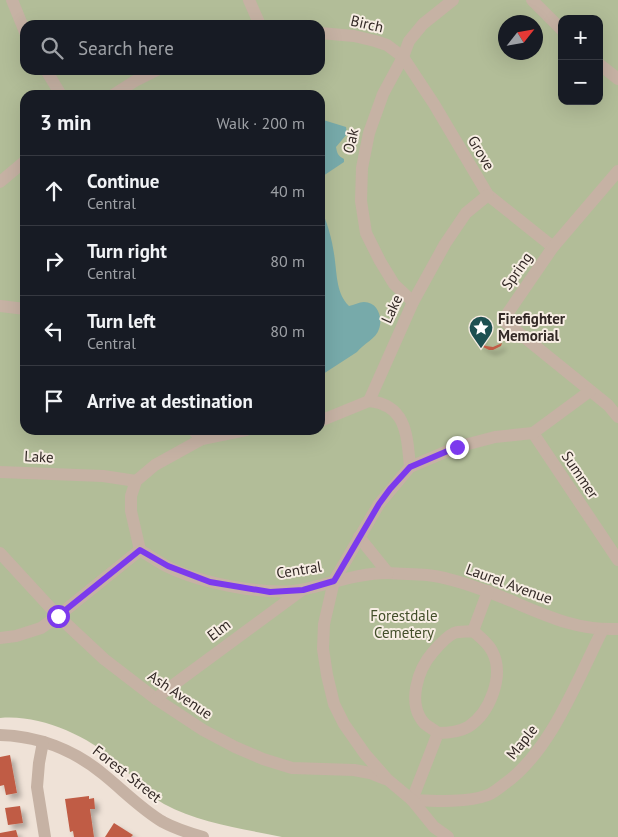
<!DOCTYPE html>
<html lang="en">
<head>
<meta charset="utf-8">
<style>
	body { margin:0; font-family:"PT Sans",sans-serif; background:#20242c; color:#f1f3f6 }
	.controls { position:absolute; right:15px; top:15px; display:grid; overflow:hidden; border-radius:10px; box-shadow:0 5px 20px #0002 }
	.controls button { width:45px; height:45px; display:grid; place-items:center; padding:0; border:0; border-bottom:1px solid #363941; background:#171b24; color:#f1f3f6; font:25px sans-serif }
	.compass { position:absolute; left:498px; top:15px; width:45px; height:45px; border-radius:50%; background:#171b24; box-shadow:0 5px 20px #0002; rotate:59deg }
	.stop { position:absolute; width:15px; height:15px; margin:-11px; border:4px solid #7c3aed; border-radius:50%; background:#fff }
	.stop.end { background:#7c3aed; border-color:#fff; box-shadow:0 1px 5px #0008 }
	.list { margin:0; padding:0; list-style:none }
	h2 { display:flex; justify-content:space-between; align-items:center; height:65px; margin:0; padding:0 20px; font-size:21px }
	h2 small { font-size:16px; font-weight:400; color:#9ea1a6 }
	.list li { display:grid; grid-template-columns:32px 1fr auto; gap:15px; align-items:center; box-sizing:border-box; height:70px; padding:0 20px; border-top:1px solid #363941 }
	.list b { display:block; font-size:19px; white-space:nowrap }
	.list p { margin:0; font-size:16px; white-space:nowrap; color:#9ea1a6 }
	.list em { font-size:16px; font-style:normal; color:#9ea1a6 }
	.icon { flex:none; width:28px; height:28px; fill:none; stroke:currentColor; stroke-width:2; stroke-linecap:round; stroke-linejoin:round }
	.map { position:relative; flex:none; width:618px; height:837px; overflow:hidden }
	.search { position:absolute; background:#171b24; box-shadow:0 5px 20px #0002; left:20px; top:20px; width:305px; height:55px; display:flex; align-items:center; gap:12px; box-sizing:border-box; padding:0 18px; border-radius:15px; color:#9ea1a6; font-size:19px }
	.panel { position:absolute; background:#171b24; box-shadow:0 5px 20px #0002; left:20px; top:90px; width:305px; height:345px; border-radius:15px }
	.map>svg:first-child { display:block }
</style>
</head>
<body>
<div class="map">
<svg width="618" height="837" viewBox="0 0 618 837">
	<defs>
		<filter id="shadow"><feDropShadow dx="4.5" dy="4.5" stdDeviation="2.5" flood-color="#0004"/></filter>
	</defs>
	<rect width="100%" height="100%" fill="#efe2d7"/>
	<path fill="#b2bd98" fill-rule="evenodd" d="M0,0h618v837h-336c-38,-8 -83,-14 -118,-33 -19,-11 -32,-29 -48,-43 -30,-26 -77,-47 -116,-43zM562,19h37v82h-37zM506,22h30v30h-30zM25,25h295v45h-295zM25,95h295v335h-295z"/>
	<g fill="#7aa">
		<path d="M320,119l26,8 1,7 -11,13c1,6 2,9 8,12v3l-24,16z"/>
		<path d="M320,207c8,16 13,36 15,54 2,16 2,33 14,45 5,-1 10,-4 15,-4 14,0 19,16 15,27 -3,10 -16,15 -22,23l-37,24z"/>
	</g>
	<g fill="#c05c44" filter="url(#shadow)">
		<polygon points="481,326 483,326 480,337 483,344 486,346 493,347 502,343 501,346 493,350 489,350 481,346 478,337"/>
		<polygon points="10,755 17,793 6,795 4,785 0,786 0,757"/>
		<polygon points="89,796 89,799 94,798 95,809 90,809 94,837 74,837 73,831 70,832 65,799"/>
		<polygon points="20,806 23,823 8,825 5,808"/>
		<polygon points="114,823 133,835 131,837 105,837"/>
		<polygon points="16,830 18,837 0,837 0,833"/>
	</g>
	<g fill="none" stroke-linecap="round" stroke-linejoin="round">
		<g stroke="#c6b2a4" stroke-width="12">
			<polyline points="12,0 25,32"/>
			<polyline points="249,0 260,25"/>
			<polyline points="532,0 562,30"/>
			<polyline points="320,33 354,36 375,41 387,45 403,57 434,104 488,195 553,247"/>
			<polyline points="599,64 618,79"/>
			<polyline points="46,70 61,95"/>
			<polyline points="113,95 135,81 157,70"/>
			<polyline points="618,171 553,247 503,320 608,405 618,417"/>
			<polyline points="0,182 25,161"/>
			<polyline points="413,302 394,284 380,261 366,233 361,201 362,168 369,133 383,94 403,57 409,41 423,24 453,0"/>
			<polyline points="0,306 25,309"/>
			<path d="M369,401c38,4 38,35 41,66"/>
			<polyline points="320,421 369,401 413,302 445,244 466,213 488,195"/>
			<polyline points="193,430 202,439"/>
			<polyline points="533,433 618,560"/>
			<polyline points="0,472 103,476 136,481"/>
			<path d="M359,537l29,36c13,1 26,1 39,2 20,2 40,9 59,16 45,16 81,40 132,38"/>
			<path d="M140,550c8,5 17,11 26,16 34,17 102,31 139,23 28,-6 54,-16 83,-16"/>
			<polyline points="140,550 131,511 131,496 136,481 155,465 202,439 246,430"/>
			<polyline points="0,553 58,616 104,659 156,699 203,730 235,747 263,759 292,768 354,770 370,773 385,779"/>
			<polyline points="0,638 16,636 41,628 58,616 140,550"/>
			<polyline points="156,699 165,691 302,590"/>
			<path d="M438,733c-4,-3 -9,-6 -13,-9 -19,-20 -7,-55 8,-72 6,-7 13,-15 21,-19 5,-2 14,-1 19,-2"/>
			<path d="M0,735c38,1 74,15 103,39 20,16 38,35 60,48 13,7 26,11 40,15"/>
			<polyline points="43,742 39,763 37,787 45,837"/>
			<path d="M412,800c22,1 55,3 76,-5 5,-2 11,-7 15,-10 48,-33 74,-105 100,-156"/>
			<path d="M412,800l26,-67c11,0 21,-1 30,-6 22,-14 37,-52 24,-76 -4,-8 -12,-14 -19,-20l15,-40"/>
			<polyline points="448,837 434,827 412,800 387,779 365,754 344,724 334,704 327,675 323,649 324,624 334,581 379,504 410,467 457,447 495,437 533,433 590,391"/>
		</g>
	</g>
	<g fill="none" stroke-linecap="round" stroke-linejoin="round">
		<polyline stroke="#7c3aed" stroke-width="6" points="58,616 140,550 168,566 210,582 270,592 303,590 334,581 379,504 390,489 410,467 457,447"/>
	</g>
	<defs>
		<symbol id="sight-pin" viewBox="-11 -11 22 30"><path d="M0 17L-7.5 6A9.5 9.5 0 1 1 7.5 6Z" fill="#1d5051" stroke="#f7ede3"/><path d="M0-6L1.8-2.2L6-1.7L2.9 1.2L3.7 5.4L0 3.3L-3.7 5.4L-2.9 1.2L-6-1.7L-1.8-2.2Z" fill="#fff"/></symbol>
	</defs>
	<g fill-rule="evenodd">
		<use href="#sight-pin" x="467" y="314" width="28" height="38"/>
	</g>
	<g text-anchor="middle" stroke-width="4" stroke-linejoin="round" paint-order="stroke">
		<g font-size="15" fill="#322825" stroke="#f7ede3">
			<text transform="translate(367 24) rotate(13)" y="5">Birch</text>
			<text transform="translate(351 141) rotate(-77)" y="5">Oak</text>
			<text transform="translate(481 153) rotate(59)" y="5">Grove</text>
			<text transform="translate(517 271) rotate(-55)" y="5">Spring</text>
			<text transform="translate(392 309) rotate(-65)" y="5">Lake</text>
			<text transform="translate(39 457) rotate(3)" y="5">Lake</text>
			<text transform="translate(580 475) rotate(56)" y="5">Summer</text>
			<text transform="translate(299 570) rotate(-9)" y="5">Central</text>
			<text transform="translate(509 584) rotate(20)" y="5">Laurel Avenue</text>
			<text transform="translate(219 630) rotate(-37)" y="5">Elm</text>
			<text transform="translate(180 695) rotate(34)" y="5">Ash Avenue</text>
			<text transform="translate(522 742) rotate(-51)" y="5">Maple</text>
			<text transform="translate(127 774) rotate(38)" y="5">Forest Street</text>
		</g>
		<g font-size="15" font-weight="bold" fill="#322825" stroke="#f7ede3" text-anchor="start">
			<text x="498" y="324">Firefighter<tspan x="498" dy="17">Memorial</tspan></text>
		</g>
		<g font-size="15" fill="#434f2a" stroke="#f7ede3">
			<text x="404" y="621">Forestdale<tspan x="404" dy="17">Cemetery</tspan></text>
		</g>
	</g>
</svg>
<div class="controls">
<button>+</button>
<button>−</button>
</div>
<svg class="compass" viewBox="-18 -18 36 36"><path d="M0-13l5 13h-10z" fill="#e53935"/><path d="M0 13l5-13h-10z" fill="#9ea1a6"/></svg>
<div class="stop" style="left:58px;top:616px"></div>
<div class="stop end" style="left:457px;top:447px"></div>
<div class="search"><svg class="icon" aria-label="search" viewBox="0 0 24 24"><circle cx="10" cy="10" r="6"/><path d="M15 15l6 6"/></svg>Search here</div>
<section class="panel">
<h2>3 min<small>Walk · 200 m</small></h2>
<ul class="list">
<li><svg class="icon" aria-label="ahead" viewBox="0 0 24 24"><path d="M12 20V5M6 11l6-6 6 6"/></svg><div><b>Continue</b><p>Central</p></div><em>40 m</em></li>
<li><svg class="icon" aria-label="right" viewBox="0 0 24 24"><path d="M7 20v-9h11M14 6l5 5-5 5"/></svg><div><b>Turn right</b><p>Central</p></div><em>80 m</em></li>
<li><svg class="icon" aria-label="left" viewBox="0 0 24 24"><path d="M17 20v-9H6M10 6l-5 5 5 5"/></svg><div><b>Turn left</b><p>Central</p></div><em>80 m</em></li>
<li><svg class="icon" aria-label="arrive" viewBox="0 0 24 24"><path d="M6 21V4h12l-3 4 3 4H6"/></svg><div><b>Arrive at destination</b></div></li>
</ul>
</section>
</div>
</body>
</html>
